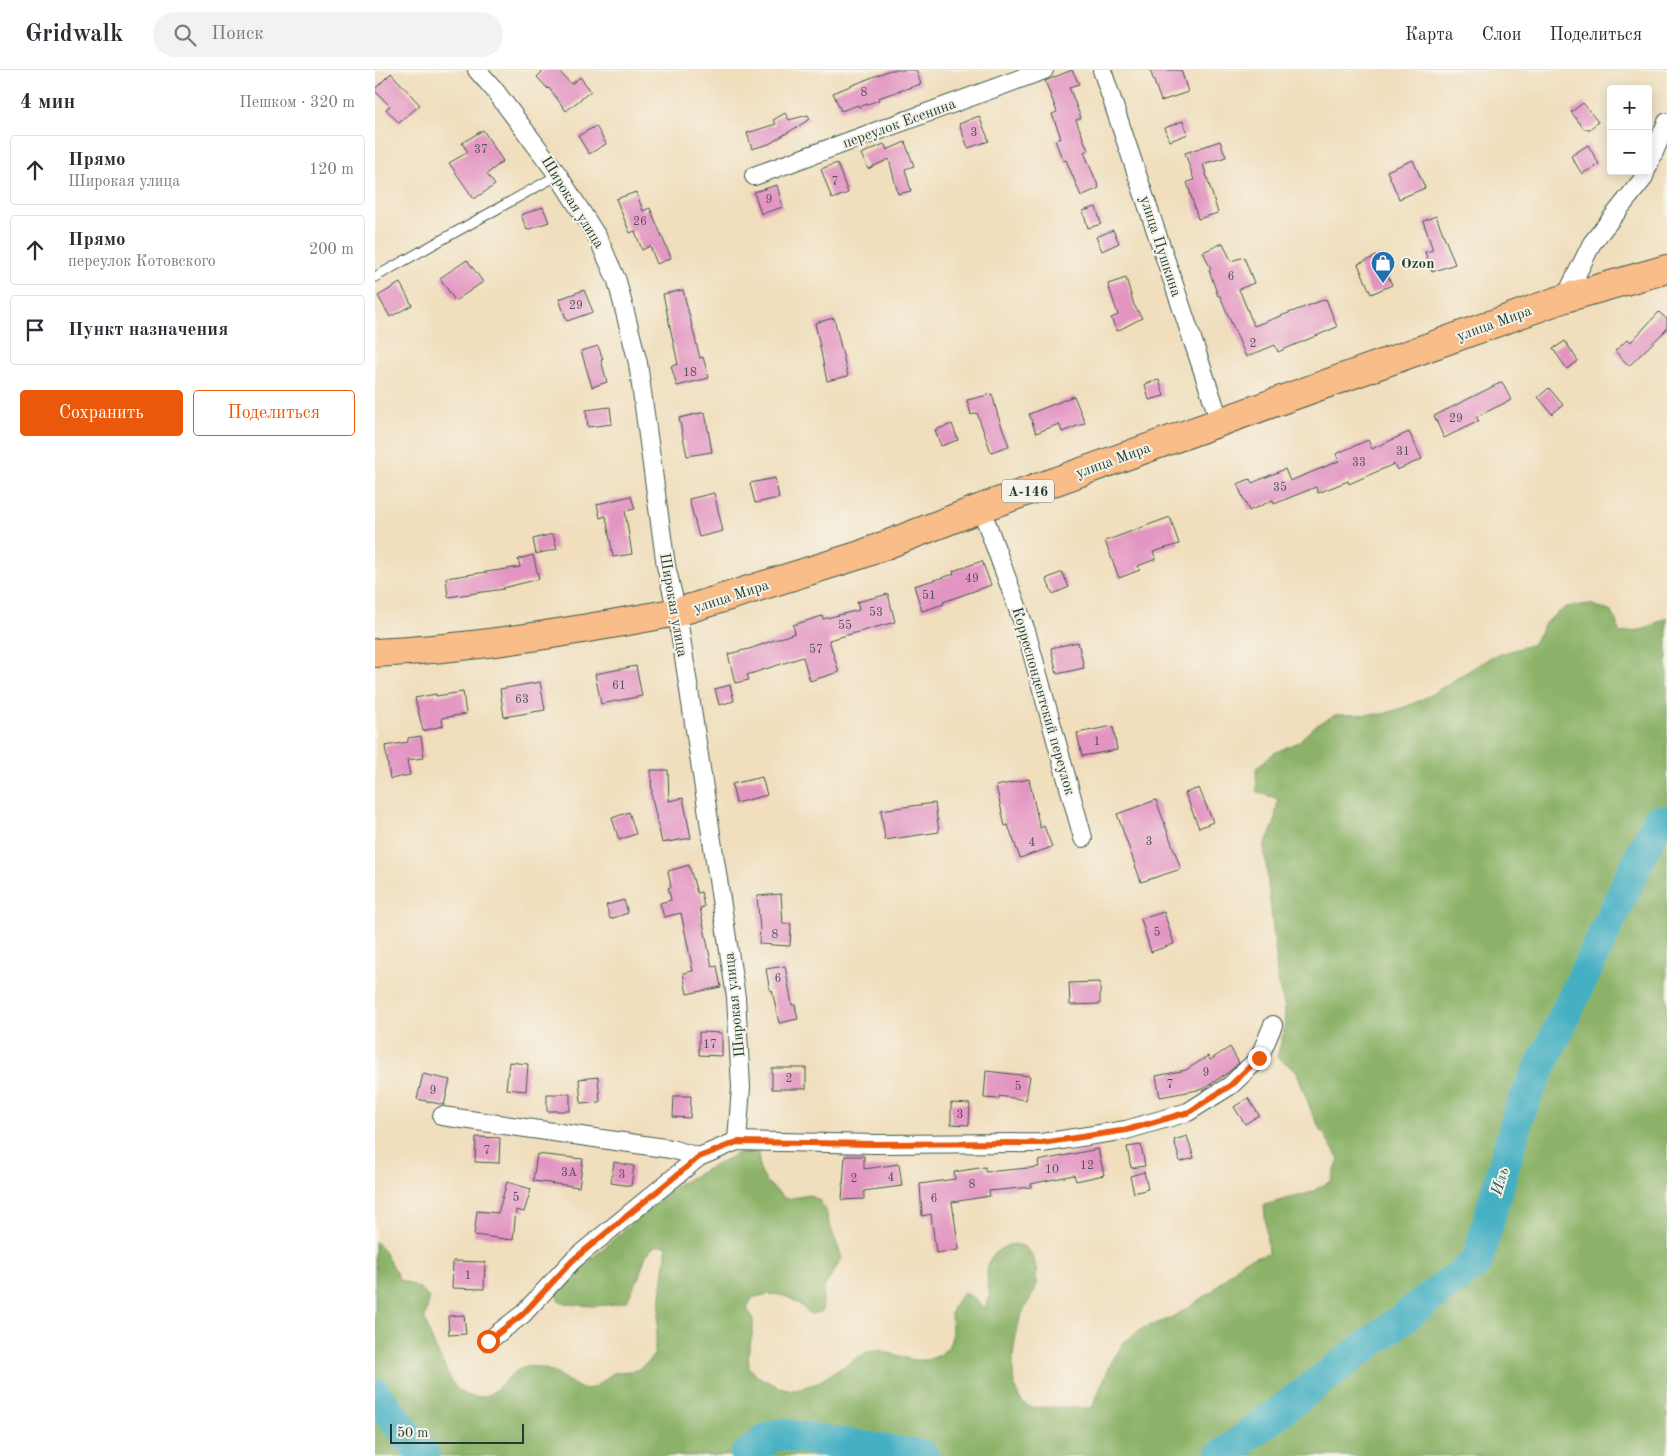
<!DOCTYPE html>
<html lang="ru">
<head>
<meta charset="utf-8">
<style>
	body { margin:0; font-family:"Old Standard TT",serif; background:#f2f2f3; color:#2b2b33 }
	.controls { position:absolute; right:15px; top:15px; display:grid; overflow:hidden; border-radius:5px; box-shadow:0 2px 12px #0003 }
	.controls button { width:45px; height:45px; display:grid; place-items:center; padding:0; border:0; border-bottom:1px solid #e1e1e2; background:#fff; color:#2b2b33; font:25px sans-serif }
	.scale { position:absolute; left:15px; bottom:12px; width:134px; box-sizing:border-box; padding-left:5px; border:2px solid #1f3d34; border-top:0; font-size:14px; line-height:18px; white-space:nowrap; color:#1f3d34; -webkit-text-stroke:4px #f7f3e8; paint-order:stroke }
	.stop { position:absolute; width:15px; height:15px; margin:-11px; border:4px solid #ea580c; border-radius:50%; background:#fff }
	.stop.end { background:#ea580c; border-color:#fff; box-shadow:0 1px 5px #0008 }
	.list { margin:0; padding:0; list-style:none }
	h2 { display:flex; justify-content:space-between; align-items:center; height:65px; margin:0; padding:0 20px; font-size:21px }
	h2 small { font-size:16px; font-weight:400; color:#7c7c81 }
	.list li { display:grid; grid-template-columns:32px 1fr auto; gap:15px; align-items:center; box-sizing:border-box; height:70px; margin:0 10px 10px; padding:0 10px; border:1px solid #e1e1e2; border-radius:5px }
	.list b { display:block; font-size:19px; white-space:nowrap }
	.list p { margin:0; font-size:16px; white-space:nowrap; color:#7c7c81 }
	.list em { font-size:16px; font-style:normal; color:#7c7c81 }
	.actions { display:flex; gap:10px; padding:15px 20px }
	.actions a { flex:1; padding:11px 0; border:1px solid #ea580c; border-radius:5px; text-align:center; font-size:18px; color:#ea580c }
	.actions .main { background:#ea580c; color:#fff }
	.icon { flex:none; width:28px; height:28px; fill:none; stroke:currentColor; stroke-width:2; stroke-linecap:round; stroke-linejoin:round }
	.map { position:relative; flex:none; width:1292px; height:1386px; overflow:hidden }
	header { display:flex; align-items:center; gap:30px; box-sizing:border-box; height:70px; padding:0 25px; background:#fff; border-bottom:1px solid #e1e1e2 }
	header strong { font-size:24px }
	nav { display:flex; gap:28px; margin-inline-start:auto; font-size:18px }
	.search { width:350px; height:45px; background:#f2f2f3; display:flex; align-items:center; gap:12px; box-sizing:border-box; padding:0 18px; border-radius:28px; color:#7c7c81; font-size:19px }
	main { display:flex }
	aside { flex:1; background:#fff }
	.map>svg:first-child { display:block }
</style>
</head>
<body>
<header>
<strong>Gridwalk</strong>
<div class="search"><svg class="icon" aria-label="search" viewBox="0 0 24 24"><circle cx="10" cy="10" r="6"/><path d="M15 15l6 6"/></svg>Поиск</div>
<nav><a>Карта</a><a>Слои</a><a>Поделиться</a></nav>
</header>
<main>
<aside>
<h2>4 мин<small>Пешком · 320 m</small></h2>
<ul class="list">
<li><svg class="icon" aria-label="ahead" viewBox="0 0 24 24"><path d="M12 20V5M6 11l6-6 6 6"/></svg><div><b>Прямо</b><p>Широкая улица</p></div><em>120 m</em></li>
<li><svg class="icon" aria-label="ahead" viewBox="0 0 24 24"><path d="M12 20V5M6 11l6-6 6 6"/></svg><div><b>Прямо</b><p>переулок Котовского</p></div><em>200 m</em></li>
<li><svg class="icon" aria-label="arrive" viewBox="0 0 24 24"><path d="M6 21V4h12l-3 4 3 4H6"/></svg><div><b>Пункт назначения</b></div></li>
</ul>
<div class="actions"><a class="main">Сохранить</a><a>Поделиться</a></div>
</aside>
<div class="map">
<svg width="1292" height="1386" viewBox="0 0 1292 1386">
	<rect width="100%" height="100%" fill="#f7f3e8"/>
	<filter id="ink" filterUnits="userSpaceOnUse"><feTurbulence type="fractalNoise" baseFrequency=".02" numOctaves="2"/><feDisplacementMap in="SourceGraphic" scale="10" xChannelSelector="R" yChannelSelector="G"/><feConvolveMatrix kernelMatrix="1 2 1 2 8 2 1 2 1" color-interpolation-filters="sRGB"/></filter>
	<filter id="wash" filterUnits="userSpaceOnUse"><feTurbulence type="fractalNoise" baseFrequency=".0096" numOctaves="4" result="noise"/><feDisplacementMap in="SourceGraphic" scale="20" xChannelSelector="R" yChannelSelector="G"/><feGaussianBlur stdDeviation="1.12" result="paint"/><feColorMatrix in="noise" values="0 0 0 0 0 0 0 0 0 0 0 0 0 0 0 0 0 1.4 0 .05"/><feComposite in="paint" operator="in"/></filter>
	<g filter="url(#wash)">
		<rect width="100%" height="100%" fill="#f0debc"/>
		<path fill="#8bb268" stroke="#55784e" d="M1215,534l22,8 9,21 24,-4 22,-12v839h-1292v-215l7,7 18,32c12,4 20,8 29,17 0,6 -4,18 -4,22 0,8 26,64 32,70 8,7 19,10 28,7 15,-5 25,-26 41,-29 20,-4 39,13 56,22l11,-1 20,-15 24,-3 9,-6 8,-9 13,-110 -12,1 -9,9 -8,24 -11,22c-23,7 -47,6 -69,0v-13l115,-101 65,-34 11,-4 11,3c-5,24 9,32 26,47l24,-4 10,6 6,10 3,12 13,35 -18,29 -2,25 -12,2c-19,-19 -32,-24 -58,-16l-5,10 6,11v11l-5,25 1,12 8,9 22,11 13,3 23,-6 52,-32 11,-2 36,10h13l11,-4 10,-8 4,-11 -1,-25 5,-11 8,-8 12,6 8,9c2,-3 4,-7 5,-10 1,-3 0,-8 -1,-11 -2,-19 -2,-32 18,-41 7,-3 15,-2 21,3 9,8 11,25 9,36 -2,11 -11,20 -15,31 -7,19 -18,83 10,91 5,1 11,0 15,0 16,0 31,1 46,1l19,-45 13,-21 19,-14 26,-9 22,-13 20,-14 33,-32 24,-7 -4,-48 45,-12 22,-12 8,-22 -26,-43 -17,-46 -19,-13 7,-25 1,-25 -8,-26 -1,-25 -12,-110 10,-21 4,-26 -21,-7 -1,-24 18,-15 24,-11 17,-16 20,-11 48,-1 22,-7 22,-10 64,-40 42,-13 13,-22 20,-15z"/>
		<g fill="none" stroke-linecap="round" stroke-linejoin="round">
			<g stroke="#45b0c3" stroke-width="32">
				<polyline points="0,1324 49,1386"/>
				<polyline points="371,1386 393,1369 404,1364 548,1386"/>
				<polyline points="846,1386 1102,1192 1144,1042 1282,751 1292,751"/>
			</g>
		</g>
		<g id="blocks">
			<g fill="#e395c2">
				<polygon points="169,0 183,0 196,14 205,7 216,21 191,41 174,18 173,19 162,7"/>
				<polygon points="515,0 541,0 546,14 503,28 504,30 484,37 483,35 466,41 458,23"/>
				<polygon points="697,0 704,14 694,17 706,48 701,50 713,80 709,82 724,118 706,126 691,90 688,91 680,70 686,68 677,44 682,42 670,11"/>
				<polygon points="775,0 806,0 813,22 786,31"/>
				<polygon points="16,3 45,35 24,53 11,39 15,36 0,21 0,19"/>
				<polygon points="1208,33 1223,52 1215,59 1209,59 1196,42"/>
				<polygon points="410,43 414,50 433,45 435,49 394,74 377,79 372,63 401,54 398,50"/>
				<polygon points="604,46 614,71 593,78 584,54"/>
				<polygon points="808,51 813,64 795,71 790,58"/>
				<polygon points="221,56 231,74 214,84 203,66"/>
				<polygon points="108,60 128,91 112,104 120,115 99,129 74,93 93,82 87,73"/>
				<polygon points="845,71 851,87 828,94 843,143 823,149 812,112 819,110 810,83"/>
				<polygon points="530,72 539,96 530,99 536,121 523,124 514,89 493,99 486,84 509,74 512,80"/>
				<polygon points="1213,75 1224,94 1207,104 1196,86"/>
				<polygon points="1038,90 1050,118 1024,129 1012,101"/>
				<polygon points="462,93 473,123 457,129 446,99"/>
				<polygon points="402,115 408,137 386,144 379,122"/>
				<polygon points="261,122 268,141 275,138 296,188 282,194 275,176 267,180 260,161 255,163 241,129"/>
				<polygon points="168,137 174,152 152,160 146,145"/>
				<polygon points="721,137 726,154 713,158 708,141"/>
				<polygon points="1061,146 1080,194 1057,202 1050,182 1058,180 1048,151"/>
				<polygon points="738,160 744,173 727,181 721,167"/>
				<polygon points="848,173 856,191 869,187 879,213 864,219 879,256 951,229 962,257 903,282 900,275 871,287 845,226 843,226 834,200 836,199 828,182"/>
				<polygon points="1004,185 1017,215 996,224 983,194"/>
				<polygon points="92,190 108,212 80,231 65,208"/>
				<polygon points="751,208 759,235 767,248 742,261 736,248 743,245 733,214"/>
				<polygon points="25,213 37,235 15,247 3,226"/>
				<polygon points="209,220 218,242 192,251 184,229"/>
				<polygon points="308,220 325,288 328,287 334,308 302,316 296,296 303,294 288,224"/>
				<polygon points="1284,242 1292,249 1292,259 1254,296 1240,281 1253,269 1256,272"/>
				<polygon points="459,248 473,306 452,311 440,253"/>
				<polygon points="1190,271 1203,291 1192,299 1178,279"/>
				<polygon points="223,276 228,289 226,290 232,312 217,317 206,281"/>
				<polygon points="784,310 789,326 774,330 770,314"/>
				<polygon points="1127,312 1136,330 1101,347 1104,351 1069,368 1059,346"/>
				<polygon points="1174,318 1188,335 1177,344 1163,327"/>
				<polygon points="617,324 623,346 634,376 616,382 602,343 596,345 592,330"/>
				<polygon points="699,326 710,353 687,362 684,354 661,363 654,344"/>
				<polygon points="235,337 237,354 213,357 211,340"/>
				<polygon points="330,342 337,382 312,386 304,348"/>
				<polygon points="577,354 583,370 566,376 560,360"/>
				<polygon points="1034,362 1047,389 1022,400 1019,394 974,414 973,411 943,423 941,417 899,434 898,430 874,441 862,414 875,409 877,413 910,399 915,411 964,391 961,384 993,370 997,379"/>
				<polygon points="400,408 404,428 380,433 375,413"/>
				<polygon points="339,423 348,461 324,467 314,429"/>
				<polygon points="256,426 260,439 250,441 257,484 238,487 231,446 225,448 222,434"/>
				<polygon points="795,447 804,474 778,482 781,489 763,496 765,500 744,508 730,471"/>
				<polygon points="178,464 182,479 161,484 158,469"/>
				<polygon points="158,485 164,509 128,518 129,519 73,527 71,508 145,497 143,489"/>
				<polygon points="607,491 616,515 568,532 569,534 547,541 539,516 579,504 578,501"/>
				<polygon points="687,502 694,517 678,524 671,509"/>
				<polygon points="513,524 520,552 454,570 464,602 435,611 428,587 372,605 374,610 360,613 353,584 374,579 420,563 418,555 447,546 448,549 484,540 482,532"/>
				<polygon points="703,572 709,598 682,604 676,578"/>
				<polygon points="261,596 267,626 226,634 220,604"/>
				<polygon points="165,612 170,640 129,647 125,619"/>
				<polygon points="355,615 359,631 344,635 340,619"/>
				<polygon points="88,622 91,644 67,648 68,656 48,661 40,628 61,624 61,626"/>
				<polygon points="738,656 742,680 707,686 702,663"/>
				<polygon points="46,666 49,688 32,690 35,705 15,709 10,676 33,672 33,668"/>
				<polygon points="276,700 293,700 294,731 308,728 316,768 287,773 277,728"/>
				<polygon points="387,707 392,725 361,733 357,714"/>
				<polygon points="654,709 665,758 669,756 677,777 645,788 633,755 630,756 621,716"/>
				<polygon points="824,718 838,752 824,758 810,723"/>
				<polygon points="781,730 806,799 766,812 742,744"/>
				<polygon points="560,733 564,762 510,770 506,740"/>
				<polygon points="254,742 261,764 244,770 237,748"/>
				<polygon points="314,795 322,823 326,822 329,837 325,838 337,897 342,896 346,917 312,924 308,903 318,901 306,843 289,847 285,833 296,830 293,818 296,817 293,801"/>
				<polygon points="406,824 408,854 416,854 415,876 384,874 385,859 382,826"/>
				<polygon points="249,830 253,843 235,849 231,835"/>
				<polygon points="789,842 799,874 776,882 766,849"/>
				<polygon points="410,896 417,935 420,935 423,949 404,953 397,920 395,921 391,899"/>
				<polygon points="725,912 725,934 695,935 694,913"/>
				<polygon points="324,962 347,963 347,986 324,985"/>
				<polygon points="855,977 864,993 854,1002 828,1019 785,1027 781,1006 811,1000 833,986 835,990"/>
				<polygon points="134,992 153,994 151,1021 131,1019"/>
				<rect x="397" y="998" width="34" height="21"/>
				<polygon points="611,1001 655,1006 651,1030 624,1026 624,1029 609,1028"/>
				<polygon points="48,1004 75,1010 69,1035 42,1029"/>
				<polygon points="223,1007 225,1032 206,1033 204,1009"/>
				<rect x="172" y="1024" width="23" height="17"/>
				<polygon points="299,1026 316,1026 315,1048 298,1047"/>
				<polygon points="873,1028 884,1045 870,1054 859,1037"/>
				<polygon points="576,1033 595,1034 594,1055 576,1054"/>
				<polygon points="812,1066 819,1088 805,1092 799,1070"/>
				<polygon points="101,1067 125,1068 124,1093 100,1092"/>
				<polygon points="766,1075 770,1096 756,1098 752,1077"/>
				<polygon points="723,1079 729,1105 701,1111 699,1105 656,1114 657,1117 614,1121 615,1126 577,1132 584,1180 561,1183 556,1144 547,1146 545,1114 580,1109 579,1102 610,1097 611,1102 664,1097 663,1091"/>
				<polygon points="162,1084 208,1089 204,1117 158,1111"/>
				<polygon points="470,1086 489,1086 489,1099 524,1094 527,1116 489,1121 489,1129 467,1130"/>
				<polygon points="239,1092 259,1096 256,1116 236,1113"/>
				<polygon points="769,1102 773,1119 759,1123 755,1106"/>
				<polygon points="132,1112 156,1119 149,1142 141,1140 138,1170 99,1165 102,1141 123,1143"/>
				<polygon points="78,1191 110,1192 109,1219 77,1218"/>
				<polygon points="89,1245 91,1264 74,1265 73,1246"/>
			</g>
		</g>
	</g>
	<g filter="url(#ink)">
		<use href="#blocks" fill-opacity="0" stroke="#3e5548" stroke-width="1"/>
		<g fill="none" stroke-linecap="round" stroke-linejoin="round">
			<defs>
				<polyline id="lane" points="0,207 183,105"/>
				<g id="street">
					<polyline points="102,0 118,18 183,105 223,168 242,211 263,293 291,496 302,542 361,927 366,1017 362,1071"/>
					<polyline points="727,0 845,352"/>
					<polyline points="1273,96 1292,52"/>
					<polyline points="379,106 669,0"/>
					<polyline points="1190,228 1217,173 1268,109 1271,101"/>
					<polyline points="606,438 651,561 708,768"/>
					<polyline points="67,1046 296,1079 324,1087"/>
					<polyline points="113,1271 148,1244 198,1190 324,1087 362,1071 501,1074 667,1073 751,1060 813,1042 856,1015 884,988 898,955"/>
				</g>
				<path id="highway" d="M0,583c103,-5 201,-22 302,-41l14,-4 169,-53 121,-47 584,-210 102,-29"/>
			</defs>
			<use href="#lane" stroke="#3e5548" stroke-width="11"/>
			<use href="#street" stroke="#3e5548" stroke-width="20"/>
			<use href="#highway" stroke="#3e5548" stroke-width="30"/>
			<use href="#lane" stroke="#fff" stroke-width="9"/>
			<use href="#street" stroke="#fff" stroke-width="18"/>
			<use href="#highway" stroke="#f8bd88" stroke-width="28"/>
		</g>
	</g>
	<g fill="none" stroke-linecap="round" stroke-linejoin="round" filter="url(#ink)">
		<polyline stroke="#ea580c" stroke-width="6" points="113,1271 148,1244 198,1190 324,1087 362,1072 500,1074 667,1073 752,1060 814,1042 856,1015 884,988"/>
	</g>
	<defs>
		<symbol id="shop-pin" viewBox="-11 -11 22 30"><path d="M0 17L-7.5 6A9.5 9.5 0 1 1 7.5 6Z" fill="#1f6fb2" stroke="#f7f3e8"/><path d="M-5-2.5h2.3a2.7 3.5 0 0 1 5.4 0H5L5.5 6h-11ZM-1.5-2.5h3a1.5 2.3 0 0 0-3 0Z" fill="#fff"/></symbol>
	</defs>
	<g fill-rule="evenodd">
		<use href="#shop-pin" x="994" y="179" width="28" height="38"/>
	</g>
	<g text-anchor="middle" stroke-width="4" stroke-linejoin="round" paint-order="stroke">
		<g font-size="12" fill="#505358">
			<text x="489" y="26">8</text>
			<text x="599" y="66">3</text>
			<text x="106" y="83">37</text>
			<text x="460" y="115">7</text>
			<text x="394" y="133">9</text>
			<text x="265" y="155">26</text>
			<text x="856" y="210">6</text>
			<text x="201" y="239">29</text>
			<text x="878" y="277">2</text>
			<text x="315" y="306">18</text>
			<text x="1081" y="352">29</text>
			<text x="1028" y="385">31</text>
			<text x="984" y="396">33</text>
			<text x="905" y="421">35</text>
			<text x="597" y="512">49</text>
			<text x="554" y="529">51</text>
			<text x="501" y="546">53</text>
			<text x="470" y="559">55</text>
			<text x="441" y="583">57</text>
			<text x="244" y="619">61</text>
			<text x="147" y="633">63</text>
			<text x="722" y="675">1</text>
			<text x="774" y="775">3</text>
			<text x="657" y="776">4</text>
			<text x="782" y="866">5</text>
			<text x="400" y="868">8</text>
			<text x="403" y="912">6</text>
			<text x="335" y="978">17</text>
			<text x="831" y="1006">9</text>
			<text x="414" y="1012">2</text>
			<text x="795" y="1018">7</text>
			<text x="643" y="1020">5</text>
			<text x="58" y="1024">9</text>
			<text x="585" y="1048">3</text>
			<text x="112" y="1084">7</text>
			<text x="712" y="1099">12</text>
			<text x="677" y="1103">10</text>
			<text x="194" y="1106">3А</text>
			<text x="247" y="1108">3</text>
			<text x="516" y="1111">4</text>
			<text x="479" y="1112">2</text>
			<text x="597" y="1118">8</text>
			<text x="141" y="1131">5</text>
			<text x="559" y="1132">6</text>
			<text x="93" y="1209">1</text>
		</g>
		<rect fill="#f7f3e8" stroke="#60746a" stroke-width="1" x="627" y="409.5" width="52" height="23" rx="4"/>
		<g font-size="14" font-weight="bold" fill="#1f3d34">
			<text x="653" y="426">А-146</text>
		</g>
		<g font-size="15" fill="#1f3d34" stroke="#f7f3e8">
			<text transform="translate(524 53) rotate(-20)" y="5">переулок Есенина</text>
			<text transform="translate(198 132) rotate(58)" y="5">Широкая улица</text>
			<text transform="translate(786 176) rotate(72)" y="5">улица Пушкина</text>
			<text transform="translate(1119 253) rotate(-20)" y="5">улица Мира</text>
			<text transform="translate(738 390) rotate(-20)" y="5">улица Мира</text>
			<text transform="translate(356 526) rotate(-18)" y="5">улица Мира</text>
			<text transform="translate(299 535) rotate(80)" y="5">Широкая улица</text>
			<text transform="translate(669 631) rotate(74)" y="5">Корреспондентский переулок</text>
			<text transform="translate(359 935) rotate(-96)" y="5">Широкая улица</text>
		</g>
		<g font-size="15" font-weight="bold" fill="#1f3d34" stroke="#f7f3e8" text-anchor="start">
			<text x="1026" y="198">Ozon</text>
		</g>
		<g font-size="16" font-style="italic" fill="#285a58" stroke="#f7f3e8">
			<text transform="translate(1124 1111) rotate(-74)" y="6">Иль</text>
		</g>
	</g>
</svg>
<div class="controls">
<button>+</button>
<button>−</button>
</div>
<div class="scale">50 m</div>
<div class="stop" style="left:113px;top:1271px"></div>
<div class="stop end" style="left:884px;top:988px"></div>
</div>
</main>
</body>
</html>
